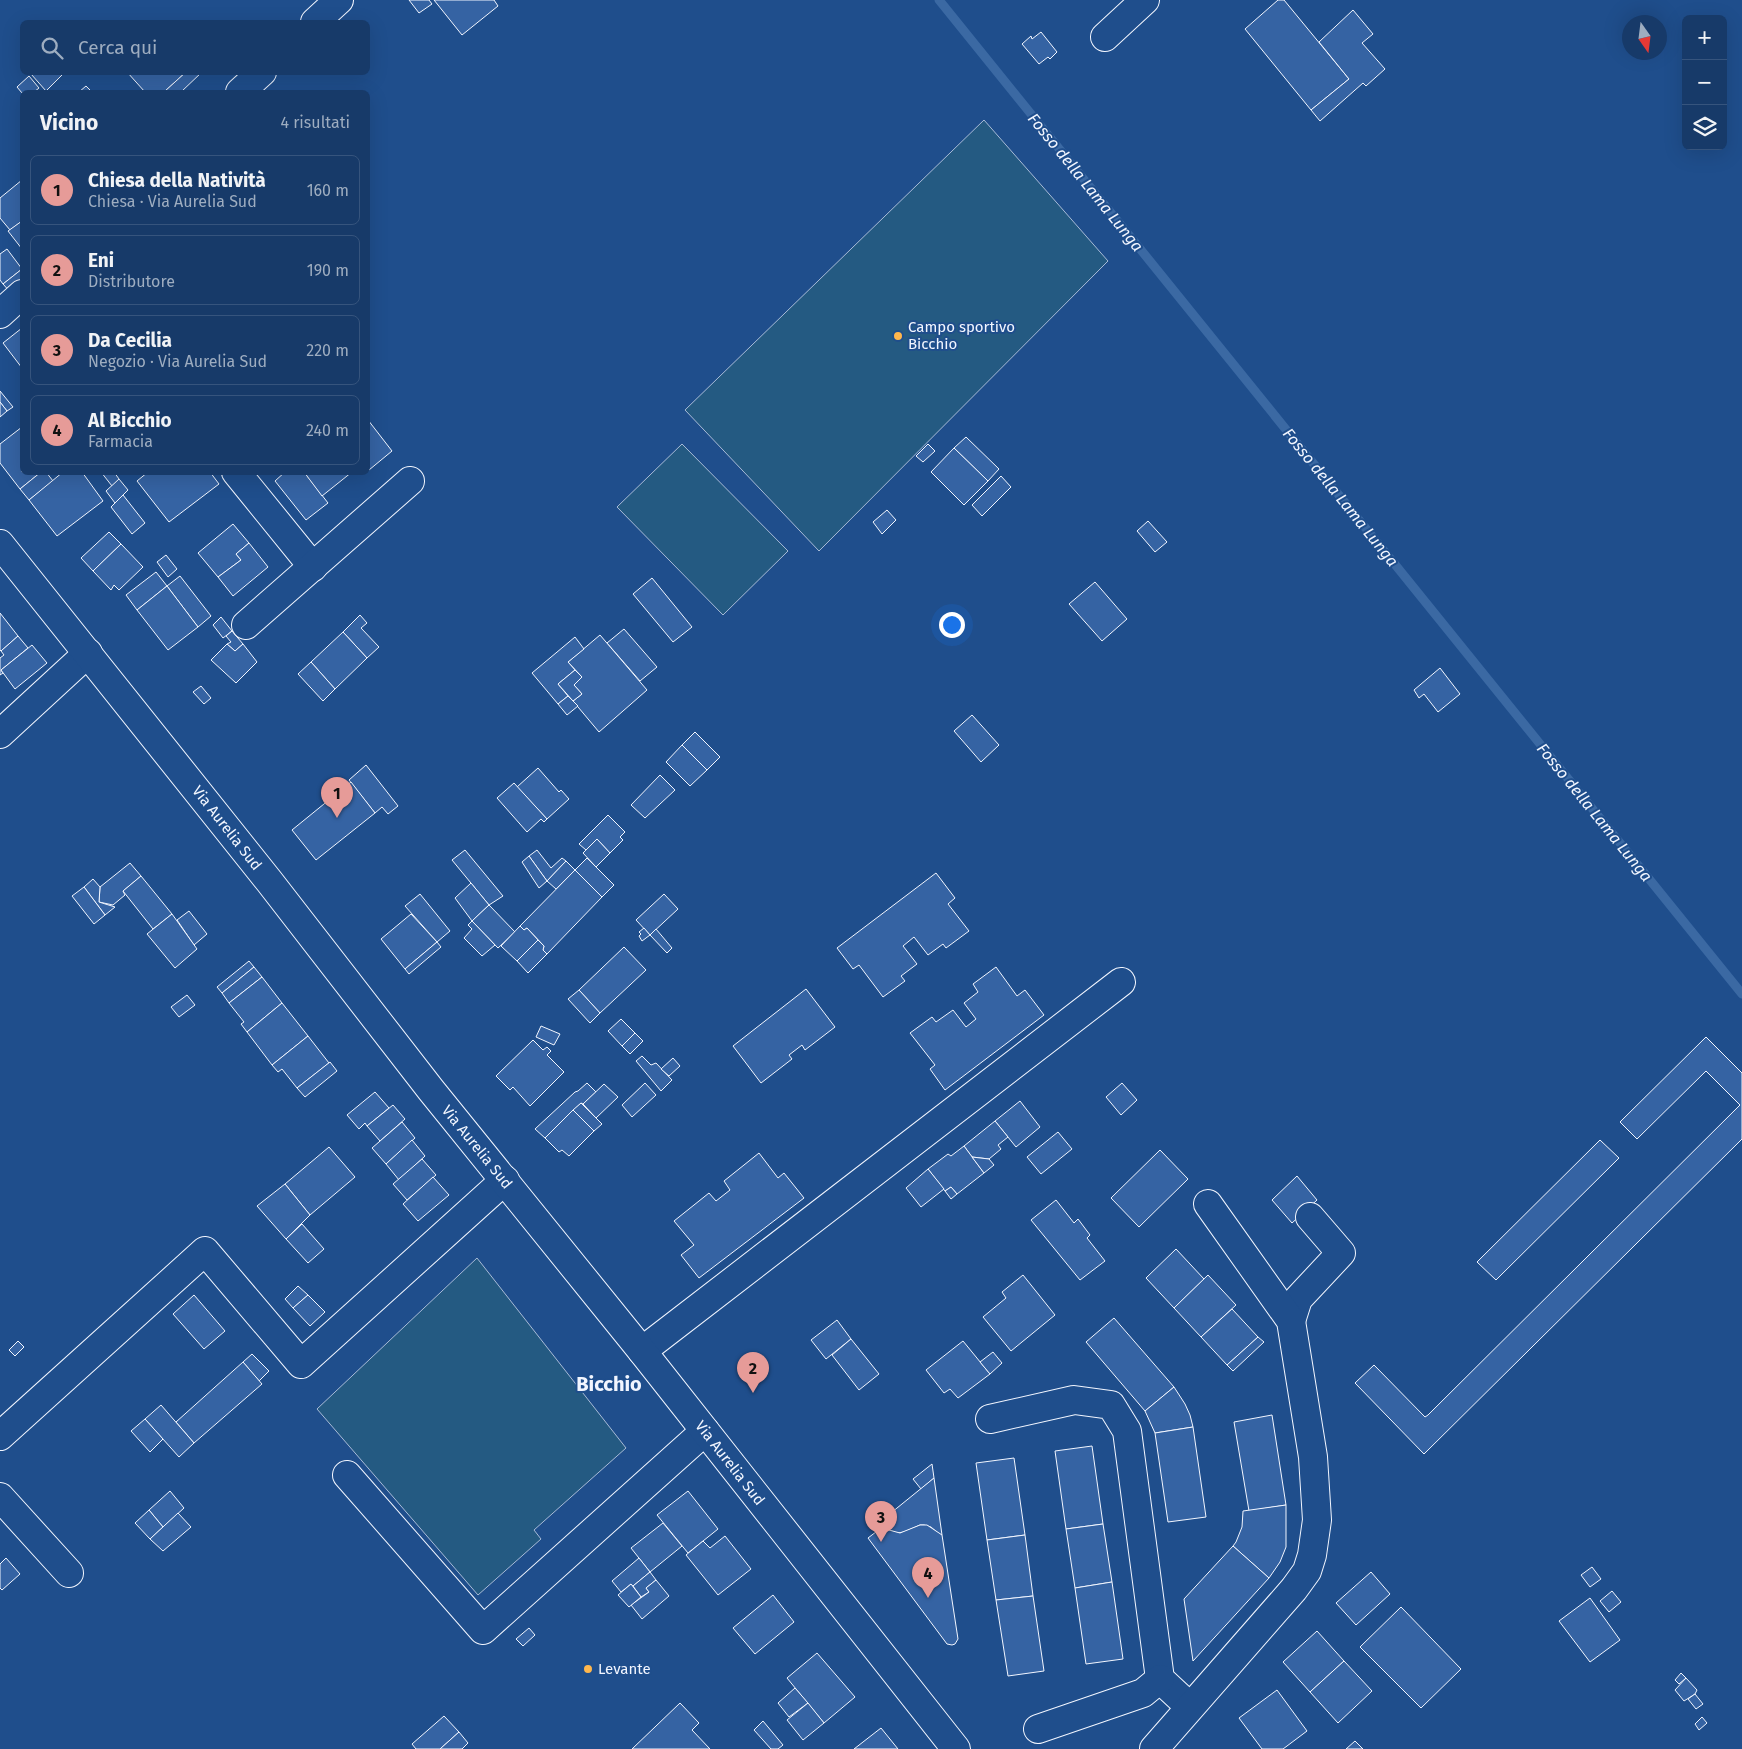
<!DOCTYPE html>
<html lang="it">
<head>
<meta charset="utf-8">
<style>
	body { margin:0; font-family:"Fira Sans",sans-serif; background:#244571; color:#f1f3f6 }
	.controls { position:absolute; right:15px; top:15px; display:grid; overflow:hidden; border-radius:8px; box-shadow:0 5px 20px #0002 }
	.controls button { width:45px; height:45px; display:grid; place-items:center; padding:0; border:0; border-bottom:1px solid #36547d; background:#173a69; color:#f1f3f6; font:25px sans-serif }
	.compass { position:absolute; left:1622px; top:15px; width:45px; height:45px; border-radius:50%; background:#173a69; box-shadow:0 5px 20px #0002; rotate:166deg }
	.you { position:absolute; left:951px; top:624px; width:18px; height:18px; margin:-12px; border:4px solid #fff; border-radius:50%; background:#1a73e8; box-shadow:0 0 0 8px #1a73e833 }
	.badge { display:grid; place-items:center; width:32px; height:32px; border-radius:50%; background:#e69b98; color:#111; font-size:16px; font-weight:700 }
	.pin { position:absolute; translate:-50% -41px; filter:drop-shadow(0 1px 2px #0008) }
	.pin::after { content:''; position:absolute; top:26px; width:18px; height:15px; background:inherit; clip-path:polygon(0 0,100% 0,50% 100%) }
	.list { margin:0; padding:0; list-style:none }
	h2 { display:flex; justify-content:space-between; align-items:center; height:65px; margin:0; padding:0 20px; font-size:21px }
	h2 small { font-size:16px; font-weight:400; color:#9eadc0 }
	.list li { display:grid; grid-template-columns:32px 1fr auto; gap:15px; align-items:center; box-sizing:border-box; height:70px; margin:0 10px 10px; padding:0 10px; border:1px solid #36547d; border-radius:8px }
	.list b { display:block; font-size:19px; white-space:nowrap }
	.list p { margin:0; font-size:16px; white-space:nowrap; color:#9eadc0 }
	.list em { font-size:16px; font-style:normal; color:#9eadc0 }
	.icon { flex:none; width:28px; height:28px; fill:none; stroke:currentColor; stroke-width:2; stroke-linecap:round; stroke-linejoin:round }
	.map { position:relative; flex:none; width:1742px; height:1749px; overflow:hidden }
	.search { position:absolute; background:#173a69; box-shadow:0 5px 20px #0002; left:20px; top:20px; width:350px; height:55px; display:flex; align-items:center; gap:12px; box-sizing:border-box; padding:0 18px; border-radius:8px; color:#9eadc0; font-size:19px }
	.panel { position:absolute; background:#173a69; box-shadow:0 5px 20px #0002; left:20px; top:90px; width:350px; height:385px; border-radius:8px }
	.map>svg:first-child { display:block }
</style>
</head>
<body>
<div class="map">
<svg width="1742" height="1749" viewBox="0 0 1742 1749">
	<rect width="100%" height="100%" fill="#1f4e8c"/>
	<g fill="#245a82" stroke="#a8bbd7">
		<polygon points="984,120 1108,261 819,551 685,410"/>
		<polygon points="682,444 788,551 723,615 617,507"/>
		<polygon points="477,1258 626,1448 534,1530 541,1539 478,1595 317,1409"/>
	</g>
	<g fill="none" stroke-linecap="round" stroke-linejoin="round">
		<polyline stroke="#3b69a3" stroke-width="9" points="939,0 1742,994"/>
	</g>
	<g fill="#3563a3" stroke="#f2f6ff">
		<polygon points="409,0 429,0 432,4 419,13"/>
		<polygon points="434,0 494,0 498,6 462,35"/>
		<polygon points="1278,0 1284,0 1349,79 1311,110 1245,29"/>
		<polygon points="1353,10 1373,34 1362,43 1385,69 1366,86 1363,83 1320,121 1311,110 1349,79 1319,42"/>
		<polygon points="1041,32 1057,52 1050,59 1048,57 1039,64 1022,44 1031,36 1032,39"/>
		<polygon points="33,72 59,72 62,75 46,91 31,74"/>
		<polygon points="127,72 186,72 164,92 145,92"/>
		<polygon points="186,72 202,72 181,92 164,92"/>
		<polygon points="29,76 39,88 34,92 22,93 17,87"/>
		<polygon points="86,86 92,92 79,92"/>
		<polygon points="22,180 22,222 22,221 10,230 0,218 0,198"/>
		<polygon points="22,221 22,249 8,231"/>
		<polygon points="7,249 22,269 3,284 0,280 0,254"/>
		<polygon points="22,269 22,283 11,293 3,284"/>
		<polygon points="22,328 22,368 3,343"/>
		<polygon points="0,391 13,407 7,411 0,402"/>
		<polygon points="0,402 7,411 0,417"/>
		<polygon points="368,420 392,451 369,470 368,467"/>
		<polygon points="22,427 22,472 41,472 20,489 0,463 0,444"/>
		<polygon points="966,437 999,469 988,481 954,448"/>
		<polygon points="928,444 935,451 923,462 916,456"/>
		<polygon points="954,448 988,481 964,505 931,472"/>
		<polygon points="41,472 46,472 53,481 29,500 20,489"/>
		<polygon points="63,472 82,472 103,501 57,536 29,500"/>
		<polygon points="101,472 114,472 119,479 112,486"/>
		<polygon points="148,472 210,472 219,484 169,522 137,481"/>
		<polygon points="285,472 304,472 328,503 306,520 275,481"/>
		<polygon points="304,472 352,472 322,496"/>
		<polygon points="1001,476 1011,487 982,516 972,505"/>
		<polygon points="119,479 128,490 115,503 106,491"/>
		<polygon points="123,495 145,523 132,534 111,507"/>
		<polygon points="887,510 896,520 882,534 873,522"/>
		<polygon points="1148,521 1167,542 1155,552 1137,531"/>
		<polygon points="233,524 249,543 236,554 241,560 218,577 198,553"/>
		<polygon points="109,532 121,544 93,571 81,558"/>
		<polygon points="249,543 268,567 233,596 218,577 241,560 236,554"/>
		<polygon points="121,544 143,567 119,590 114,585 111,590 93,571"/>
		<polygon points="166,555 177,569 168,577 157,562"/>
		<polygon points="156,572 167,586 137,610 126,595"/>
		<polygon points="180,576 211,616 198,627 167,586"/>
		<polygon points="652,578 692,627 673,642 633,594"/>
		<polygon points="1095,582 1127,619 1102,641 1069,604"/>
		<polygon points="167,586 198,627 168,650 137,610"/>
		<polygon points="0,613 18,636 1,651 0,650"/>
		<polygon points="360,615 367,623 361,628 379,647 367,658 343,632"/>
		<polygon points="221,617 232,631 223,638 213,625"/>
		<polygon points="624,629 657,667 640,681 607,643"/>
		<polygon points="232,631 243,644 235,651 227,644 231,642 226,636"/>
		<polygon points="343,632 367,658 335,689 311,662"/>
		<polygon points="600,635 647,690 599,732 573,701 582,694 574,685 582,677 568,662"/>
		<polygon points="18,636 28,648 1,670 3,673 0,675 0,658 4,655 1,651"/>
		<polygon points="575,637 584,649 568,662 575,670 558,684 568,696 558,704 532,673"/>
		<polygon points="227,644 235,651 243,644 257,662 236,683 211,660"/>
		<polygon points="32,645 47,663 15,689 1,670"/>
		<polygon points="311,662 335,689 323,701 298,674"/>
		<polygon points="1440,668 1460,694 1438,712 1424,694 1419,698 1414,690"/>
		<polygon points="575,670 582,677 574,685 582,694 573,701 558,684"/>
		<polygon points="201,686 211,698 204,704 193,692"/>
		<polygon points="568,696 578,706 567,715 558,704"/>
		<polygon points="972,715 999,745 981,762 954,731"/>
		<polygon points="695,732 720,757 707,770 682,745"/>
		<polygon points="682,745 707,770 690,786 666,762"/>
		<polygon points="366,765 398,806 388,814 382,807 375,813 349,780"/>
		<polygon points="538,768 559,792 561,790 569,799 547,819 517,787"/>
		<polygon points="660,775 675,790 645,818 631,805"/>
		<polygon points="351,782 375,813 316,860 292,830"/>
		<polygon points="514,783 547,819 544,822 541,819 527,832 497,798"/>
		<polygon points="608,815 625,832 620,837 623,840 610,853 597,839 586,850 579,844"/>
		<polygon points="597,839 610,853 596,867 583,853"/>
		<polygon points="465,850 503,896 489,905 452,860"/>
		<polygon points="537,850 551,868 562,858 566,861 547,881 529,856"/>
		<polygon points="529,856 547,881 539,888 522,862"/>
		<polygon points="587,858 614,885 602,897 575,870"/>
		<polygon points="566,861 575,870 556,889 547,881"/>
		<polygon points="130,863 141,876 123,891 125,895 113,905 99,902 100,887"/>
		<polygon points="575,870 602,897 547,954 543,950 544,946 527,928 524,930 520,926"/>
		<polygon points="936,873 955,898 948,904 969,931 946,948 943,944 928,955 914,937 903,946 917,964 901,976 905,981 883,997 859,965 853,969 837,948"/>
		<polygon points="141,876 172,914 153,929 123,891"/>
		<polygon points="93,879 100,887 99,902 115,907 105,915 84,887"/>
		<polygon points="471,883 489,905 472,921 455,898"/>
		<polygon points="84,887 105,915 94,924 72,896"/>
		<polygon points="420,894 450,931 437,942 405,906"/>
		<polygon points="664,894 678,909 650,935 636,920"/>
		<polygon points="489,905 515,932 498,948 472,921"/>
		<polygon points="189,911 207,934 194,945 177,920"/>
		<polygon points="172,914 197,949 175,968 147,934"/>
		<polygon points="411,914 437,942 405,969 381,939"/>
		<polygon points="472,921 495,945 482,956 464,938 472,929 468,925"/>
		<polygon points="520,926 524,930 527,928 538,940 517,961 501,946"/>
		<polygon points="644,928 650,935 642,941 639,936 641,934 639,932"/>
		<polygon points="656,929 672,948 667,953 650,935"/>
		<polygon points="538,940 544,946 543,950 547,954 528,973 517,961"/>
		<polygon points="437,942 441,947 409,974 405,969"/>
		<polygon points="624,947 646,970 600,1013 579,990"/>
		<polygon points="249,961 254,967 222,993 217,987"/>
		<polygon points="254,967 262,977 229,1003 222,993"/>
		<polygon points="996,967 1017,996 1025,990 1044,1015 945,1090 930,1069 935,1065 910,1033 932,1017 936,1022 953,1010 966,1027 976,1019 964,1003 978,992 973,984"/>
		<polygon points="262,977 282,1003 247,1032 241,1024 244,1022 229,1003"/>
		<polygon points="806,989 835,1027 805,1050 802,1045 789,1055 792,1059 761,1083 733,1046"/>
		<polygon points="579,990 600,1013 590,1023 568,999"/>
		<polygon points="187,995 195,1005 179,1017 171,1007"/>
		<polygon points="282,1003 308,1036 272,1065 247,1032"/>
		<polygon points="621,1019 635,1033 622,1046 608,1031"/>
		<polygon points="541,1026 560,1034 554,1045 536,1037"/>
		<polygon points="635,1033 643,1041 630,1054 622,1046"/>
		<polygon points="308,1036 329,1063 297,1088 282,1069 278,1072 272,1065"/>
		<polygon points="1706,1037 1742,1073 1742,1139 1424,1454 1355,1383 1374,1365 1425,1417 1428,1415 1740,1105 1706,1071 1637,1139 1620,1122"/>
		<polygon points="533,1040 543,1050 547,1047 551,1051 547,1055 564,1072 530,1106 513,1087 510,1090 496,1076"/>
		<polygon points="642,1056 651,1065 656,1063 672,1080 661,1091 636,1061"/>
		<polygon points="673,1058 680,1066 669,1076 661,1069"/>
		<polygon points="330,1062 337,1071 305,1097 297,1088"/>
		<polygon points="587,1083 596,1092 583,1104 581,1103 545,1138 535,1129 575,1092 578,1091"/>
		<polygon points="645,1083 656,1095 632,1117 622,1105"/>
		<polygon points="1122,1083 1137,1100 1121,1115 1106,1097"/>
		<polygon points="604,1084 618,1097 596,1118 583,1104"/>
		<polygon points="375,1092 389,1108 367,1126 365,1123 359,1129 347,1115"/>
		<polygon points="1020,1101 1040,1127 1016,1147 995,1121"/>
		<polygon points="581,1103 602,1124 594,1131 573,1110"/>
		<polygon points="393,1105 405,1119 380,1141 367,1126"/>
		<polygon points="573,1110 594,1131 569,1156 562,1150 559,1152 545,1138"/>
		<polygon points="995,1121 1008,1137 998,1145 1001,1149 989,1159 972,1157 964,1146"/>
		<polygon points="402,1122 415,1138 386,1164 372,1148"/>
		<polygon points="1058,1132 1072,1149 1041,1174 1027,1157"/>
		<polygon points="412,1140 425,1156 399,1180 386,1164"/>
		<polygon points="1600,1140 1619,1158 1496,1280 1477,1262"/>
		<polygon points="964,1146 984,1173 957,1194 951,1187 945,1191 928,1169 948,1154 951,1156"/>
		<polygon points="329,1147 355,1177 310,1215 285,1184"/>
		<polygon points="1160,1150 1188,1179 1139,1227 1111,1198"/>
		<polygon points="759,1153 778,1178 784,1173 804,1198 699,1278 681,1255 694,1245 674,1221 709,1193 716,1201 730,1190 724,1181"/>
		<polygon points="972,1157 989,1159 994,1165 984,1173"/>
		<polygon points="422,1159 436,1175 407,1200 393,1184"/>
		<polygon points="928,1169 944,1189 921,1207 906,1188"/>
		<polygon points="1297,1176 1317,1200 1292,1223 1272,1200"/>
		<polygon points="433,1177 449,1195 418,1221 403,1204"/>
		<polygon points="285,1184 310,1215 286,1239 257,1206"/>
		<polygon points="951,1187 957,1194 951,1199 945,1191"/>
		<polygon points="1056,1200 1074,1223 1078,1219 1090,1235 1087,1238 1105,1261 1080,1280 1031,1220"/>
		<polygon points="302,1224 324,1249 308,1263 286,1239"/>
		<polygon points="1176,1249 1204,1279 1174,1308 1146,1278"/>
		<polygon points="1023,1275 1055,1315 1011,1351 983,1317 1006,1298 1002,1292"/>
		<polygon points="1208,1275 1236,1305 1201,1337 1174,1308"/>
		<polygon points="298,1286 308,1295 293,1308 285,1299"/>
		<polygon points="194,1295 225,1331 204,1349 173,1314"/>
		<polygon points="308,1295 325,1312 310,1326 293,1308"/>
		<polygon points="1232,1309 1258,1337 1227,1365 1201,1337"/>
		<polygon points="1114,1318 1174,1387 1145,1411 1086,1342"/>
		<polygon points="837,1320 851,1339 826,1359 811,1340"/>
		<polygon points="1258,1337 1264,1342 1233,1371 1227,1365"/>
		<polygon points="851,1339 879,1374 859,1390 832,1355"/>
		<polygon points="18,1341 24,1347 15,1356 9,1350"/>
		<polygon points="963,1341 990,1374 958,1398 950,1389 944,1393 926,1370"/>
		<polygon points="993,1352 1002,1363 990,1374 980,1362"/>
		<polygon points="252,1354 269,1371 259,1381 243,1362"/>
		<polygon points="243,1362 262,1384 194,1443 176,1422"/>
		<polygon points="1174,1387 1185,1404 1190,1415 1193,1427 1155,1433 1145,1411"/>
		<polygon points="161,1405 194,1443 179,1457 145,1419"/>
		<polygon points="1272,1415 1286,1505 1249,1511 1234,1422"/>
		<polygon points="145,1419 163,1439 150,1452 131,1431"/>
		<polygon points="1193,1427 1206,1517 1168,1522 1155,1433"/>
		<polygon points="1092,1446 1103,1524 1066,1529 1055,1451"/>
		<polygon points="1014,1458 1025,1535 987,1540 976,1463"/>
		<polygon points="932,1464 934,1478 921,1489 913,1479"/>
		<polygon points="934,1478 942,1535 939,1534 931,1527 924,1525 920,1525 904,1532 897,1533 889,1530 881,1521"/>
		<polygon points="170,1491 184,1508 163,1527 149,1510"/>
		<polygon points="688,1491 718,1529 688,1553 657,1515"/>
		<polygon points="1286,1505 1286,1547 1280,1562 1269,1578 1233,1546 1236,1542 1242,1527 1243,1511"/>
		<polygon points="149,1510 163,1527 150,1539 135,1523"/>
		<polygon points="178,1513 191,1527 163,1551 150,1539"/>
		<polygon points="663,1523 682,1546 650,1572 631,1548"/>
		<polygon points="1103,1524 1112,1582 1075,1588 1066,1529"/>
		<polygon points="885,1525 889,1530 900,1533 920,1525 927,1525 942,1535 958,1639 955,1644 952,1645 947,1644 868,1538"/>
		<polygon points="1025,1535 1033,1596 996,1600 987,1540"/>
		<polygon points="725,1536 751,1569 718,1595 686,1555 703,1541 710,1548"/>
		<polygon points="1233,1546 1269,1578 1193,1661 1184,1599"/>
		<polygon points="6,1558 20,1574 2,1590 0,1588 0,1564"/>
		<polygon points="639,1558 650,1572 633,1586 631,1584 621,1592 612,1581"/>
		<polygon points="1592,1567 1601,1579 1590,1587 1581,1575"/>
		<polygon points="650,1572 656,1580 646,1588 649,1592 641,1597 633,1586"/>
		<polygon points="1371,1572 1390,1594 1356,1625 1336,1603"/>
		<polygon points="656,1580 669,1596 642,1619 631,1605 649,1592 646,1588"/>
		<polygon points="1112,1582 1123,1659 1086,1664 1075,1588"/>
		<polygon points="631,1584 641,1597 629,1607 618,1595"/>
		<polygon points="1612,1591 1621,1602 1609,1612 1600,1601"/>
		<polygon points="773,1595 794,1622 755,1654 733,1628"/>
		<polygon points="1033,1596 1044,1671 1008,1676 996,1600"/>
		<polygon points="1590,1598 1620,1640 1590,1662 1559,1621"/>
		<polygon points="1401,1607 1461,1669 1421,1708 1360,1647"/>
		<polygon points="529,1628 535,1635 523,1646 516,1639"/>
		<polygon points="1317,1631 1344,1661 1310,1692 1283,1662"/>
		<polygon points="817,1653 855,1697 824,1723 787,1678"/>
		<polygon points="1344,1661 1372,1691 1338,1723 1310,1692"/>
		<polygon points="1681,1673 1686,1678 1679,1684 1675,1680"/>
		<polygon points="1686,1678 1697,1690 1695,1694 1684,1701 1675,1690"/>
		<polygon points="795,1688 808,1703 789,1717 778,1703"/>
		<polygon points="1277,1690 1307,1731 1283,1749 1262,1749 1239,1718"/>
		<polygon points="1695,1694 1703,1704 1696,1709 1688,1699"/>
		<polygon points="680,1703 699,1723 692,1730 710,1749 632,1749"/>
		<polygon points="808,1703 824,1723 803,1740 787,1720"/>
		<polygon points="444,1716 459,1732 440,1749 416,1749 412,1744"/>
		<polygon points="1702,1717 1707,1723 1699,1730 1695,1724"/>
		<polygon points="763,1721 783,1745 778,1749 771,1749 754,1730"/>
		<polygon points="881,1728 898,1749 854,1749"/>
		<polygon points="459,1732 468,1743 462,1749 440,1749"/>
		<polygon points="1355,1741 1363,1749 1346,1749"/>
	</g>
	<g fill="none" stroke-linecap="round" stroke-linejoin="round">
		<defs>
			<g id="minor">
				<polyline points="315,22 339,0"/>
				<polyline points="1105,37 1145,0"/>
				<polyline points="240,92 262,72"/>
				<polyline points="0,314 22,294"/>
				<polyline points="236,472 313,567"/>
				<polyline points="246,625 410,481"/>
				<polyline points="0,734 88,653"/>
				<polyline points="1291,1321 1298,1299 1341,1253 1310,1217"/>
				<polyline points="642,1351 1121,982"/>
				<polyline points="990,1419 1074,1400 1111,1405 1127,1431 1160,1679 1190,1707"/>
				<polyline points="0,1436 205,1251 301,1364 505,1180"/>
				<polyline points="347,1475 483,1630 705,1431"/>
				<polyline points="0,1497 69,1573"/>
				<polyline points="1038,1729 1143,1693 1160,1679"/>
				<polyline points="1154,1749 1294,1589 1307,1571 1312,1555 1317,1520 1313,1457 1291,1321 1208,1204"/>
			</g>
			<polyline id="major" points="0,544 269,881 431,1090 642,1351 956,1749"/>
		</defs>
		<use href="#minor" stroke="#f2f6ff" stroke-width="30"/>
		<use href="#major" stroke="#f2f6ff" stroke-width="30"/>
		<use href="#minor" stroke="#1f4e8c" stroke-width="28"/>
		<use href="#major" stroke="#1f4e8c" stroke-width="28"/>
	</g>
	<g fill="#ffb74d" stroke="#1f4e8c" stroke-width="2">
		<circle cx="898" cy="336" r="5"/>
		<circle cx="588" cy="1669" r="5"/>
	</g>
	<g text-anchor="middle" stroke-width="4" stroke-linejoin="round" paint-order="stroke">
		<g font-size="15" fill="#f2f6ff" stroke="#1f4e8c" text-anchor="start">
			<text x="908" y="332">Campo sportivo<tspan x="908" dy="17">Bicchio</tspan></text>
			<text x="598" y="1674">Levante</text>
		</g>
		<g font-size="15" fill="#f2f6ff" stroke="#1f4e8c">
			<text transform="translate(227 828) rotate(52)" y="5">Via Aurelia Sud</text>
			<text transform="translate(477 1147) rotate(51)" y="5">Via Aurelia Sud</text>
			<text transform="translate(730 1463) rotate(52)" y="5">Via Aurelia Sud</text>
		</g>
		<g font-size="16" font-style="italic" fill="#f2f6ff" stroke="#1f4e8c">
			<text transform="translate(1086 182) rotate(51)" y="6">Fosso della Lama Lunga</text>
			<text transform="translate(1341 497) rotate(51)" y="6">Fosso della Lama Lunga</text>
			<text transform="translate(1595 812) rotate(51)" y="6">Fosso della Lama Lunga</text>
		</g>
		<g font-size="20" font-weight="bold" fill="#f2f6ff" stroke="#1f4e8c">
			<text x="609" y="1391">Bicchio</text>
		</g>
	</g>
</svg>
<div class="controls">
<button>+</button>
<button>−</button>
<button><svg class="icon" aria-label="layers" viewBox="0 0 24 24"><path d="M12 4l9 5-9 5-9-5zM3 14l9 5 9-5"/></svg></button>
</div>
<svg class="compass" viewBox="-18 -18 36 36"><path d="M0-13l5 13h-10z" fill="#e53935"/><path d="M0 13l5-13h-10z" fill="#9eadc0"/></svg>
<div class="you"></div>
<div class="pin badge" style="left:337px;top:818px">1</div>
<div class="pin badge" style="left:753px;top:1393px">2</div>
<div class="pin badge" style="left:881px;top:1542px">3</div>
<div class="pin badge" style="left:928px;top:1598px">4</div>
<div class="search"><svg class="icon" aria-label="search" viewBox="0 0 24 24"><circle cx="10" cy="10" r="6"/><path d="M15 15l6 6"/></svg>Cerca qui</div>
<section class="panel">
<h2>Vicino<small>4 risultati</small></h2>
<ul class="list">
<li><span class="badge">1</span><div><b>Chiesa della Natività</b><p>Chiesa · Via Aurelia Sud</p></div><em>160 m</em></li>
<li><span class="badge">2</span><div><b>Eni</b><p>Distributore</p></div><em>190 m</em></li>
<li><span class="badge">3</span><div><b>Da Cecilia</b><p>Negozio · Via Aurelia Sud</p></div><em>220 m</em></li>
<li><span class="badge">4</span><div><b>Al Bicchio</b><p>Farmacia</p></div><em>240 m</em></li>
</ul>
</section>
</div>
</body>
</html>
